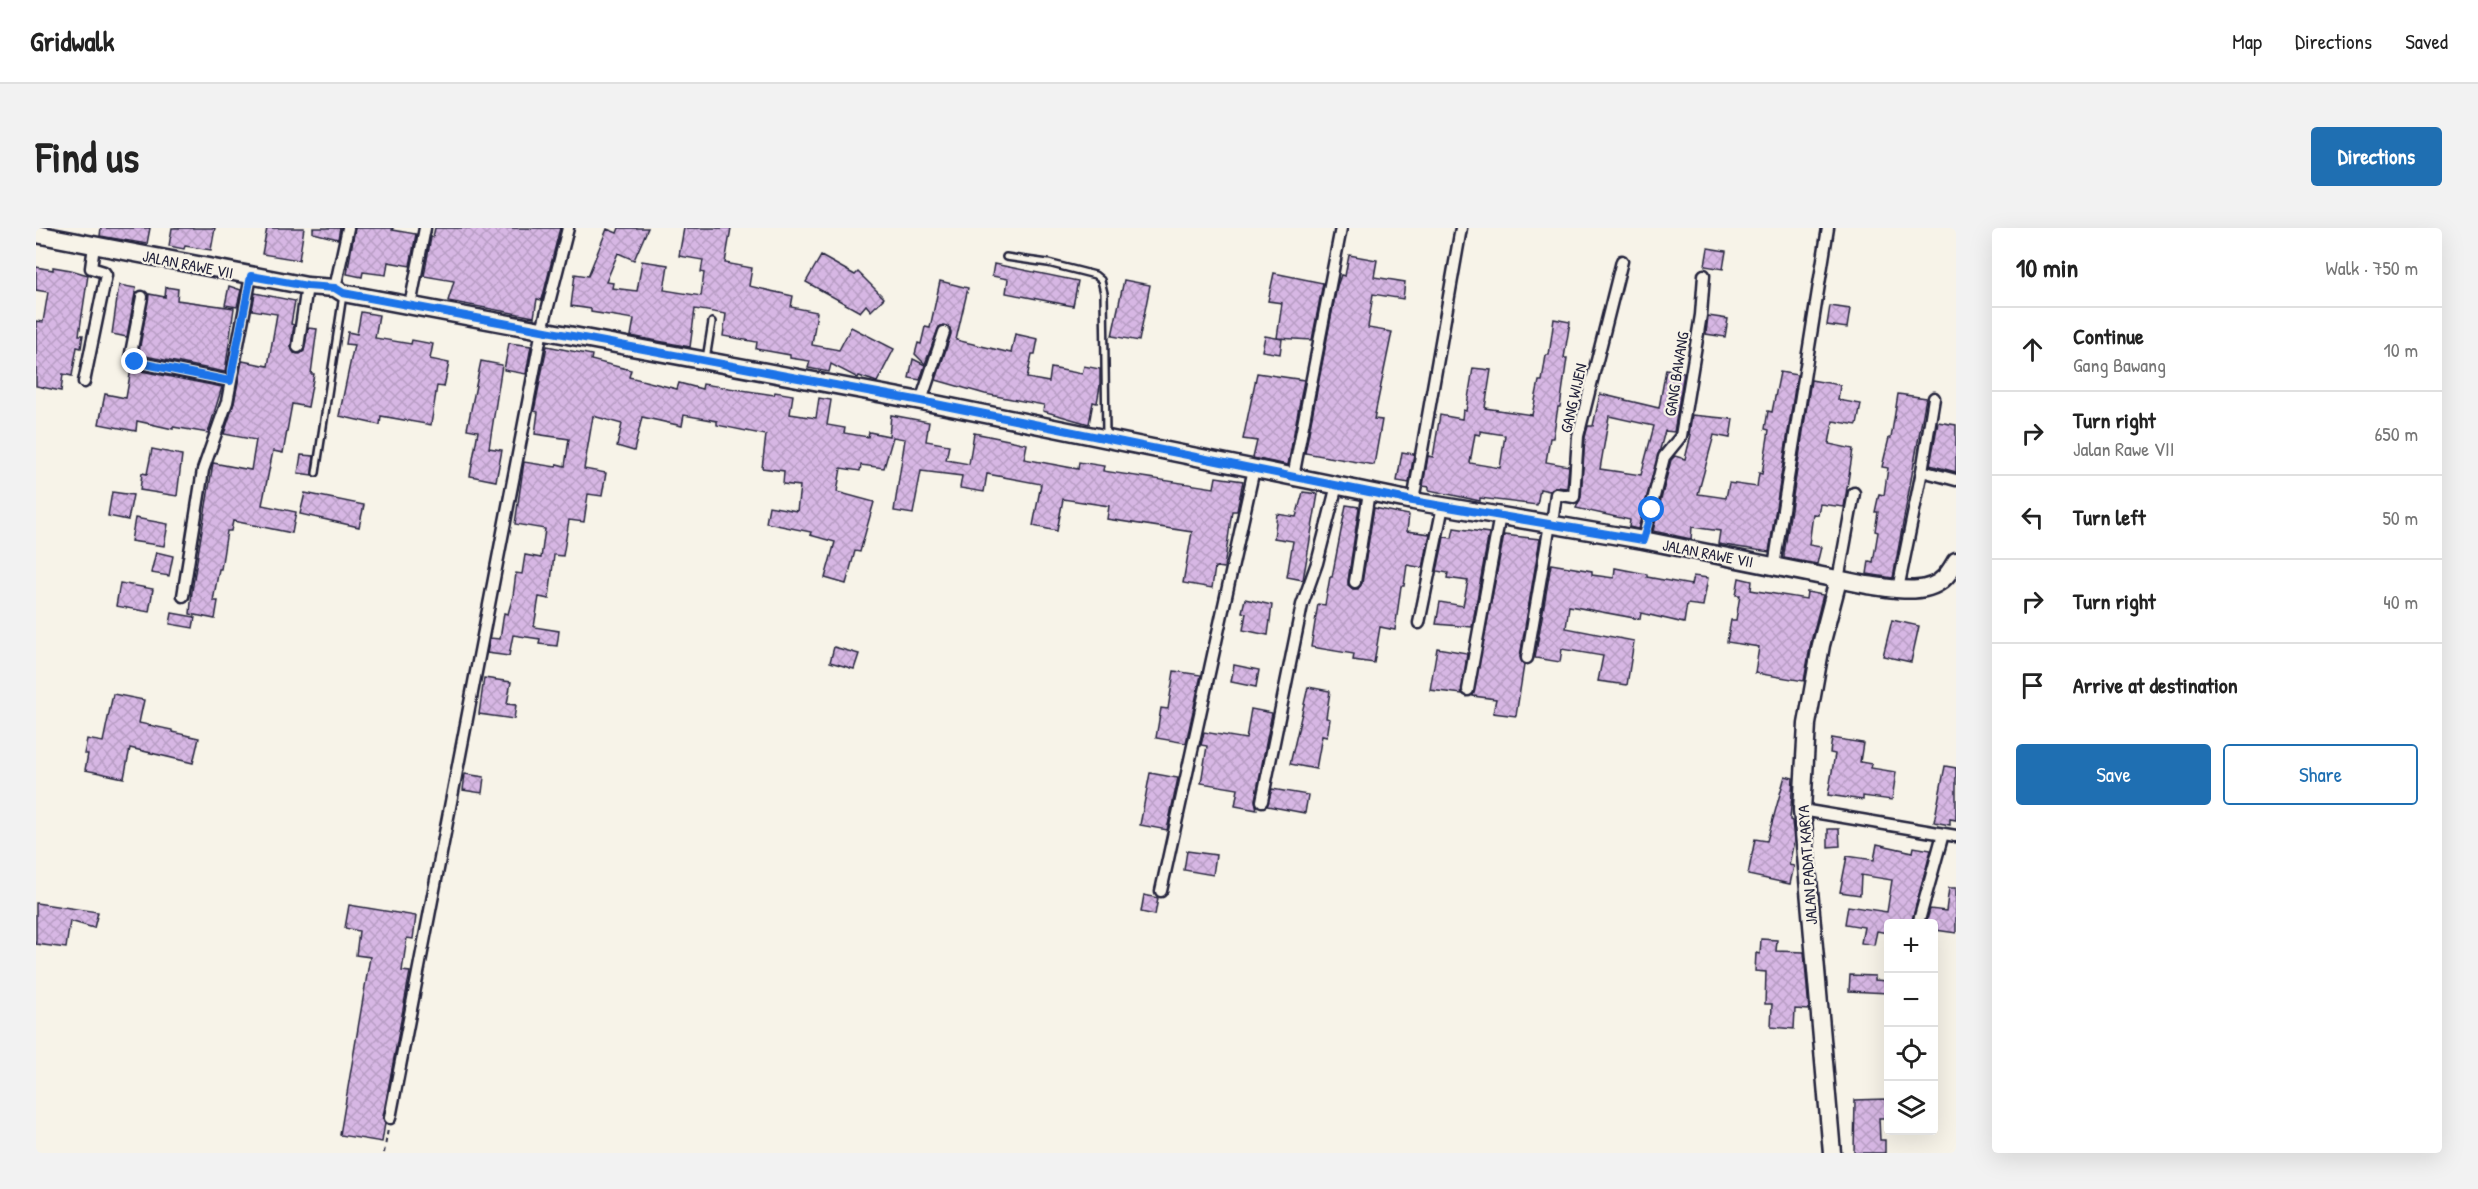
<!DOCTYPE html>
<html lang="en">
<head>
<meta charset="utf-8">
<style>
	body { margin:0; font-family:"Patrick Hand",sans-serif; background:#f2f2f2; color:#222 }
	.controls { position:absolute; right:18px; bottom:18px; display:grid; overflow:hidden; border-radius:6px; box-shadow:0 6px 24px #0002 }
	.controls button { width:54px; height:54px; display:grid; place-items:center; padding:0; border:0; border-bottom:2px solid #e0e0e0; background:#fff; color:#222; font:30px sans-serif }
	.stop { position:absolute; width:18px; height:18px; margin:-14px; border:4px solid #1a73e8; border-radius:50%; background:#fff }
	.stop.end { background:#1a73e8; border-color:#fff; box-shadow:0 2px 6px #0008 }
	.list { margin:0; padding:0; list-style:none }
	h2 { display:flex; justify-content:space-between; align-items:center; height:78px; margin:0; padding:0 24px; font-size:26px }
	h2 small { font-size:20px; font-weight:400; color:#767676 }
	.list li { display:grid; grid-template-columns:39px 1fr auto; gap:18px; align-items:center; box-sizing:border-box; height:84px; padding:0 24px; border-top:2px solid #e0e0e0 }
	.list b { display:block; font-size:22px; white-space:nowrap }
	.list p { margin:0; font-size:20px; white-space:nowrap; color:#767676 }
	.list em { font-size:20px; font-style:normal; color:#767676 }
	.actions { display:flex; gap:12px; padding:18px 24px }
	.actions a { flex:1; padding:14px 0; border:2px solid #1f6fb2; border-radius:6px; text-align:center; font-size:21px; color:#1f6fb2 }
	.actions .main { background:#1f6fb2; color:#fff }
	.icon { flex:none; width:33px; height:33px; fill:none; stroke:currentColor; stroke-width:2; stroke-linecap:round; stroke-linejoin:round }
	.map { position:relative; flex:none; width:1920px; height:925px; overflow:hidden; border-radius:6px }
	header { display:flex; align-items:center; gap:36px; box-sizing:border-box; height:84px; padding:0 30px; background:#fff; border-bottom:2px solid #e0e0e0 }
	header strong { font-size:28px }
	nav { display:flex; gap:33px; margin-inline-start:auto; font-size:21px }
	.intro { display:flex; align-items:center; justify-content:space-between; box-sizing:border-box; height:144px; padding:0 36px }
	h1 { margin:0; font-size:42px }
	.button { padding:15px 27px; border-radius:6px; background:#1f6fb2; color:#fff; font-size:21px; font-weight:700 }
	main { display:flex; gap:36px; padding:0 36px }
	aside { flex:1; background:#fff; border-radius:6px; box-shadow:0 6px 24px #0002 }
	.map>svg:first-child { display:block }
</style>
</head>
<body>
<header>
<strong>Gridwalk</strong>
<nav><a>Map</a><a>Directions</a><a>Saved</a></nav>
</header>
<div class="intro"><h1>Find us</h1><a class="button">Directions</a></div>
<main>
<div class="map">
<svg width="1920" height="925" viewBox="0 0 1920 925">
	<defs>
		<pattern id="building-cross-hatch" width="8" height="8" patternUnits="userSpaceOnUse" patternTransform="scale(1.5)"><rect width="8" height="8" fill="#d7b7e4"/><path d="M0 0l8 8M0 8l8-8" fill="none" stroke="#b89dc4"/></pattern>
	</defs>
	<rect width="100%" height="100%" fill="#f7f3e8"/>
	<filter id="ink" filterUnits="userSpaceOnUse"><feTurbulence type="fractalNoise" baseFrequency=".0167" numOctaves="2"/><feDisplacementMap in="SourceGraphic" scale="12" xChannelSelector="R" yChannelSelector="G"/><feConvolveMatrix kernelMatrix="1 2 1 2 8 2 1 2 1" color-interpolation-filters="sRGB"/></filter>
	<g filter="url(#ink)">
		<g fill="url(#building-cross-hatch)" stroke="#22223b" stroke-width="1.5" fill-rule="evenodd">
			<polygon points="65,0 114,0 111,16 64,8"/>
			<polygon points="136,0 179,0 175,22 149,18 148,21 133,18"/>
			<polygon points="231,0 268,0 263,32 226,26"/>
			<polygon points="277,0 304,0 302,11 277,5"/>
			<polygon points="319,0 357,0 356,2 380,6 374,38 352,34 350,47 327,44 326,49 311,46"/>
			<polygon points="399,0 524,0 506,72 501,71 498,89 412,73 418,53 388,48 395,9 397,9"/>
			<polygon points="583,0 612,0 598,32 582,25 570,54 577,55 576,60 601,63 606,33 632,37 628,62 665,68 668,45 665,44 667,32 643,28 648,0 695,0 689,35 716,40 713,58 757,68 755,79 781,84 776,117 803,122 815,99 858,121 841,154 823,148 822,150 795,136 793,144 772,140 774,133 754,130 754,127 720,121 721,114 687,108 690,86 659,81 654,119 595,108 598,91 555,84 555,81 535,78 539,46 552,48 571,1 581,5"/>
			<polygon points="1672,20 1690,23 1687,41 1669,38"/>
			<polygon points="1313,27 1341,32 1338,49 1369,54 1367,71 1337,66 1332,100 1356,104 1338,191 1346,192 1338,237 1269,225 1301,58 1305,47 1309,48"/>
			<polygon points="785,28 819,47 822,44 848,70 835,83 830,77 824,84 770,54"/>
			<polygon points="958,36 1042,53 1037,78 970,65 972,51 956,48"/>
			<polygon points="0,39 17,42 17,39 35,42 52,47 43,107 47,107 45,120 41,119 36,148 27,146 25,163 0,158 0,93 7,94 12,64 0,62"/>
			<polygon points="1238,45 1287,55 1276,112 1241,110 1246,75 1232,73"/>
			<polygon points="1088,52 1114,57 1103,113 1076,108"/>
			<polygon points="904,53 932,60 920,112 975,125 979,106 1002,111 999,126 996,126 991,150 1013,154 1015,140 1046,146 1048,138 1064,141 1064,158 1061,175 1057,174 1053,196 1007,183 1008,177 949,166 900,152 915,106 914,100 907,97 903,99 889,136 879,126 882,115 885,116 889,99 894,100"/>
			<polygon points="83,57 100,60 91,109 76,106"/>
			<polygon points="193,58 205,62 201,79 189,77"/>
			<polygon points="130,59 142,61 141,72 198,80 189,144 104,127 103,124 113,66 129,69"/>
			<polygon points="219,65 259,73 255,96 258,97 255,118 258,125 264,126 268,123 272,100 281,101 275,146 278,146 272,179 256,176 247,225 237,223 226,277 260,284 256,305 197,293 195,303 191,303 185,341 183,341 177,373 182,373 179,391 154,386 156,363 177,235 215,242 220,212 188,206 198,175 206,133 232,138 241,86 216,82"/>
			<polygon points="1794,78 1814,81 1811,100 1791,97"/>
			<polygon points="325,84 343,87 339,110 375,116 376,112 397,116 394,131 413,135 408,159 401,158 395,197 345,188 344,197 303,188 318,117 310,116 312,104 321,106"/>
			<polygon points="1672,88 1692,91 1689,109 1670,106"/>
			<path d="M1518,91l16,3 -6,36h3l-7,49h-2l-5,31h-3l-4,24 23,4 -2,22 -10,-1 -8,4 -9,-2 -3,16 -57,-7v3l-51,-11v-3l-6,-1 5,-30 5,1 7,-42 22,4 1,-9 3,1 7,-43 18,2 -6,38 47,7 7,-34h3l4,-26h3zM1444,203l25,4 -5,33 -30,-5 5,-29 5,1z"/>
			<polygon points="1229,108 1246,111 1244,126 1226,123"/>
			<polygon points="473,115 495,118 490,146 468,142"/>
			<polygon points="511,118 556,127 555,132 595,142 593,149 641,161 643,155 666,161 667,156 738,167 739,164 757,167 754,186 780,190 783,170 795,172 791,197 809,200 808,205 832,209 833,204 853,208 855,187 893,194 890,213 913,217 910,232 933,236 938,205 991,216 988,231 1042,241 1043,234 1068,238 1067,243 1178,260 1180,249 1207,253 1201,283 1196,283 1188,340 1179,339 1176,360 1147,355 1156,304 1071,291 1073,278 1027,271 1021,303 997,298 1005,256 951,246 948,264 924,260 926,248 885,243 877,286 858,283 869,211 857,209 848,240 825,237 824,243 805,240 801,264 838,274 824,324 819,323 810,356 789,350 799,314 774,307 775,304 730,295 733,278 761,283 764,258 747,256 748,243 726,240 730,207 681,197 681,193 648,187 646,198 606,189 598,223 581,218 586,196 557,188 548,241 570,245 566,268 552,266 548,294 533,292 527,328 518,327 513,371 503,369 498,399 523,403 521,418 503,416 504,411 477,407 473,428 451,425 454,410 464,411 468,385 472,386 477,368 480,345 486,346 489,327 505,330 509,301 479,296 488,234 520,239 521,236 529,238 533,211 499,206 502,184 498,183"/>
			<polygon points="877,131 889,137 884,152 873,150"/>
			<polygon points="445,133 466,137 453,220 466,222 460,253 434,248 442,203 431,201"/>
			<polygon points="95,141 186,159 172,205 137,199 137,201 101,193 100,203 63,196 69,166 90,170"/>
			<path d="M1630,141l18,3 -10,60 -9,-1 -27,98 -9,-2 1,-7 -54,-12 5,-11 4,-60 3,-11h5l7,-32 59,14zM1573,188l45,10 -13,49 -41,-6z"/>
			<polygon points="1744,144 1761,147 1733,324 1682,316 1684,303 1656,299 1655,311 1617,303 1635,232 1639,228 1649,231 1655,207 1653,207 1656,187 1697,191 1694,210 1678,207 1662,266 1690,270 1693,255 1721,259 1723,245 1726,246 1733,202 1729,201 1732,183 1736,184"/>
			<polygon points="1221,145 1268,152 1252,237 1217,230 1221,213 1207,211"/>
			<polygon points="1775,152 1804,157 1802,172 1825,176 1821,197 1797,193 1793,216 1817,221 1808,279 1784,276 1782,287 1777,286 1773,317 1785,319 1781,336 1748,330 1748,326"/>
			<polygon points="1862,166 1890,170 1857,350 1831,346 1833,333 1837,334 1842,304 1839,303 1842,284 1839,284 1843,266 1848,267 1852,240 1846,239 1853,210 1855,210"/>
			<polygon points="1902,194 1920,197 1920,244 1894,237"/>
			<polygon points="116,221 146,227 141,268 104,262 106,245 111,246"/>
			<polygon points="1366,224 1378,226 1373,255 1361,253"/>
			<polygon points="265,227 278,228 276,247 262,245"/>
			<polygon points="76,264 97,267 92,292 72,288"/>
			<polygon points="1267,264 1282,266 1267,352 1251,349 1257,313 1238,310 1241,286 1260,289"/>
			<polygon points="269,265 328,277 323,299 264,286"/>
			<polygon points="1310,277 1323,279 1312,353 1312,357 1317,361 1322,361 1326,355 1338,280 1373,287 1371,303 1394,306 1387,340 1371,337 1368,358 1365,358 1359,402 1344,399 1338,435 1317,432 1318,426 1275,419 1282,376 1289,377 1294,349 1296,349"/>
			<polygon points="99,290 132,296 128,318 95,313"/>
			<polygon points="1418,300 1453,305 1436,399 1400,396 1404,374 1427,378 1432,353 1411,350 1412,345 1401,343 1408,309 1416,310"/>
			<polygon points="1468,307 1504,311 1484,429 1488,437 1480,488 1457,485 1460,471 1437,468"/>
			<polygon points="120,324 137,328 133,348 115,345"/>
			<polygon points="1515,336 1556,343 1556,347 1578,350 1579,340 1611,346 1611,349 1655,357 1657,348 1672,350 1667,378 1651,376 1648,395 1605,385 1604,391 1533,378 1530,400 1598,413 1591,457 1562,453 1567,428 1526,421 1524,434 1499,430"/>
			<polygon points="1703,350 1716,353 1715,362 1770,371 1771,364 1787,367 1775,414 1768,453 1719,445 1723,419 1691,414 1695,392 1700,392 1704,367 1700,367"/>
			<polygon points="84,355 117,361 113,384 80,378"/>
			<polygon points="1209,371 1236,377 1232,407 1207,402 1210,385 1206,384"/>
			<polygon points="136,385 159,389 157,400 134,396"/>
			<polygon points="1856,392 1883,398 1875,434 1847,428"/>
			<polygon points="798,419 823,426 818,441 794,434"/>
			<polygon points="1401,420 1431,425 1426,466 1394,462"/>
			<polygon points="1198,437 1223,442 1220,459 1195,454"/>
			<polygon points="1138,443 1165,447 1150,515 1120,510 1125,480 1132,481"/>
			<polygon points="448,450 475,454 471,476 480,477 478,491 443,486"/>
			<polygon points="1272,459 1294,463 1290,490 1294,491 1291,509 1286,508 1280,541 1254,536"/>
			<polygon points="77,466 108,472 103,495 136,502 136,504 163,510 157,535 94,520 88,550 49,542 52,526 48,526 51,511 67,514"/>
			<polygon points="1215,481 1236,485 1219,572 1221,582 1199,578 1202,561 1165,555 1171,518 1165,517 1168,504 1210,511"/>
			<polygon points="1796,510 1827,515 1824,534 1836,536 1835,540 1860,544 1856,572 1827,568 1827,572 1792,567 1799,526 1794,525"/>
			<polygon points="1909,538 1920,540 1920,592 1914,591 1914,597 1898,594"/>
			<polygon points="1114,545 1142,550 1131,602 1104,597"/>
			<polygon points="429,546 448,549 446,565 427,562"/>
			<polygon points="1749,548 1757,550 1754,592 1756,593 1758,613 1753,637 1758,638 1754,656 1712,647 1719,611 1731,613"/>
			<polygon points="1236,561 1272,567 1269,585 1231,578"/>
			<polygon points="1792,601 1803,601 1804,618 1792,619"/>
			<polygon points="1841,616 1877,624 1878,619 1895,622 1875,696 1852,696 1852,705 1841,703 1838,717 1825,715 1828,699 1809,696 1812,678 1851,684 1856,652 1825,647 1824,667 1804,664 1811,628 1838,632"/>
			<polygon points="1151,623 1180,627 1177,647 1148,642"/>
			<polygon points="1913,660 1920,660 1920,705 1900,702 1901,696 1890,696 1894,681 1910,683"/>
			<polygon points="1108,667 1122,670 1119,687 1105,684"/>
			<polygon points="0,675 62,684 58,700 34,693 30,720 0,716"/>
			<polygon points="313,677 380,688 377,711 371,710 366,743 374,744 347,889 349,895 346,914 304,907 334,729 320,727 323,703 309,700"/>
			<polygon points="1725,711 1741,712 1740,723 1768,724 1773,782 1759,781 1758,801 1735,799 1736,776 1729,776 1730,744 1719,743 1720,725 1724,726"/>
			<polygon points="1814,747 1839,748 1839,752 1852,753 1852,765 1813,763"/>
			<polygon points="1850,871 1851,890 1843,890 1844,912 1849,912 1849,925 1818,925 1819,872"/>
		</g>
		<g fill="none" stroke-linecap="round" stroke-linejoin="round">
			<defs>
				<g id="lane">
					<polyline points="970,29 1012,35 1059,47 1065,52 1068,65 1070,207"/>
					<polyline points="670,131 676,94"/>
					<polyline points="280,245 307,67"/>
				</g>
				<g id="street">
					<polyline points="299,60 312,0"/>
					<polyline points="106,69 95,125 99,134 194,153"/>
					<polyline points="374,78 389,0"/>
					<polyline points="262,119 271,58"/>
					<polyline points="48,154 70,47 68,44 55,40 58,18"/>
					<polyline points="885,173 908,104"/>
					<polyline points="1886,243 1920,252"/>
					<polyline points="1257,249 1305,0"/>
					<polyline points="1377,273 1425,0"/>
					<polyline points="1516,296 1520,266 1538,269 1542,208 1586,33"/>
					<polyline points="1607,312 1628,229 1645,208 1665,87 1668,47"/>
					<polyline points="1738,338 1792,0"/>
					<polyline points="1802,352 1818,265"/>
					<polyline points="1319,354 1333,264"/>
					<polyline points="1862,361 1886,243 1898,170"/>
					<polyline points="147,368 167,242 191,174 215,48"/>
					<polyline points="1383,395 1407,278"/>
					<polyline points="1491,430 1514,296"/>
					<polyline points="1432,462 1464,287"/>
					<polyline points="1226,573 1266,377 1281,335 1301,257"/>
					<polyline points="1766,582 1920,608"/>
					<polyline points="1125,663 1218,241"/>
					<polyline points="1882,696 1907,606"/>
					<polyline points="354,890 506,102 532,0"/>
				</g>
				<g id="secondary">
					<path d="M0,6l271,52 28,2 8,5 578,108 492,100 230,39 224,45c24,3 60,12 78,-8 5,-5 8,-11 11,-16"/>
					<polyline points="1796,925 1766,582 1771,496 1785,417 1802,352"/>
				</g>
			</defs>
			<use href="#lane" stroke="#22223b" stroke-width="10"/>
			<use href="#street" stroke="#22223b" stroke-width="15"/>
			<use href="#secondary" stroke="#22223b" stroke-width="21"/>
			<polyline stroke="#22223b" stroke-width="2" stroke-dasharray="4.5 4.5" stroke-linecap="butt" points="348,925 352,901"/>
			<use href="#lane" stroke="#f7f3e8" stroke-width="5"/>
			<use href="#street" stroke="#f7f3e8" stroke-width="10"/>
			<use href="#secondary" stroke="#f7f3e8" stroke-width="16"/>
		</g>
	</g>
	<g fill="none" stroke-linecap="round" stroke-linejoin="round" filter="url(#ink)">
		<polyline stroke="#1a73e8" stroke-width="8" points="99,134 194,153 215,48 271,58 299,60 307,65 885,173 1377,273 1607,312 1616,282"/>
	</g>
	<g text-anchor="middle" stroke-width="4.5" stroke-linejoin="round" paint-order="stroke">
		<g font-size="16" fill="#22223b" stroke="#f7f3e8">
			<text transform="translate(152 36) rotate(11)" y="6">JALAN RAWE VII</text>
			<text transform="translate(1640 146) rotate(-81)" y="6">GANG BAWANG</text>
			<text transform="translate(1537 170) rotate(-77)" y="6">GANG WIJEN</text>
			<text transform="translate(1672 325) rotate(11)" y="6">JALAN RAWE VII</text>
			<text transform="translate(1771 637) rotate(-94)" y="6">JALAN PADAT KARYA</text>
		</g>
	</g>
</svg>
<div class="controls">
<button>+</button>
<button>−</button>
<button><svg class="icon" aria-label="locate" viewBox="0 0 24 24"><circle cx="12" cy="12" r="6"/><path d="M12 2v4M12 18v4M2 12h4M18 12h4"/></svg></button>
<button><svg class="icon" aria-label="layers" viewBox="0 0 24 24"><path d="M12 4l9 5-9 5-9-5zM3 14l9 5 9-5"/></svg></button>
</div>
<div class="stop" style="left:1616px;top:282px"></div>
<div class="stop end" style="left:99px;top:134px"></div>
</div>
<aside>
<h2>10 min<small>Walk · 750 m</small></h2>
<ul class="list">
<li><svg class="icon" aria-label="ahead" viewBox="0 0 24 24"><path d="M12 20V5M6 11l6-6 6 6"/></svg><div><b>Continue</b><p>Gang Bawang</p></div><em>10 m</em></li>
<li><svg class="icon" aria-label="right" viewBox="0 0 24 24"><path d="M7 20v-9h11M14 6l5 5-5 5"/></svg><div><b>Turn right</b><p>Jalan Rawe VII</p></div><em>650 m</em></li>
<li><svg class="icon" aria-label="left" viewBox="0 0 24 24"><path d="M17 20v-9H6M10 6l-5 5 5 5"/></svg><div><b>Turn left</b></div><em>50 m</em></li>
<li><svg class="icon" aria-label="right" viewBox="0 0 24 24"><path d="M7 20v-9h11M14 6l5 5-5 5"/></svg><div><b>Turn right</b></div><em>40 m</em></li>
<li><svg class="icon" aria-label="arrive" viewBox="0 0 24 24"><path d="M6 21V4h12l-3 4 3 4H6"/></svg><div><b>Arrive at destination</b></div></li>
</ul>
<div class="actions"><a class="main">Save</a><a>Share</a></div>
</aside>
</main>
</body>
</html>
